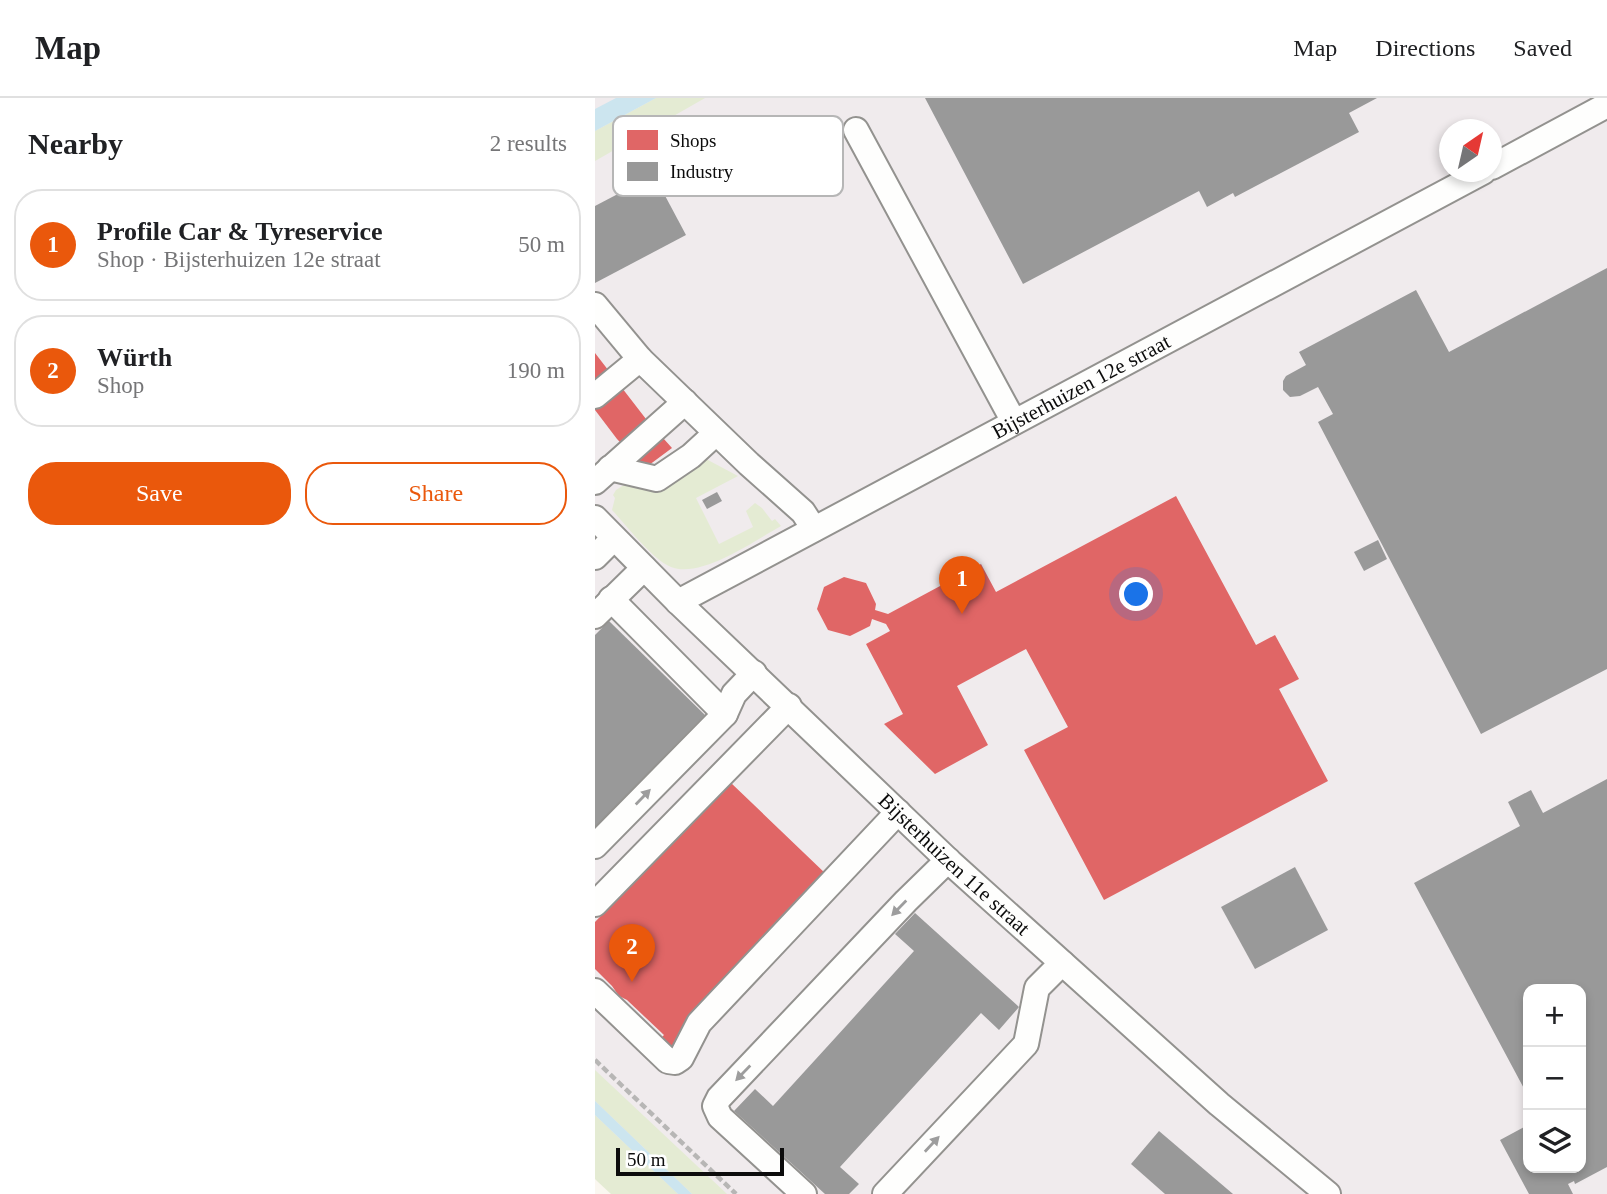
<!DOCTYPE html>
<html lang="en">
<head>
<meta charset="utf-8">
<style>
	body { margin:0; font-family:"Times New Roman",serif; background:#f2f2f2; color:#202124 }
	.controls { position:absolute; right:21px; bottom:21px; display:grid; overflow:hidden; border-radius:14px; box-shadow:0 4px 10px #0003 }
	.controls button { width:63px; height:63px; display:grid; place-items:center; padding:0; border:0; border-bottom:2px solid #e0e0e0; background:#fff; color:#202124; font:35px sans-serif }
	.compass { position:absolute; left:844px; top:21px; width:63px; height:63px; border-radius:50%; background:#fff; box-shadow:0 4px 10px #0003; rotate:34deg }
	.scale { position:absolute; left:21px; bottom:18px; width:168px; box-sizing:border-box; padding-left:7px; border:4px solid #0c0c0c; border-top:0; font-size:19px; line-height:24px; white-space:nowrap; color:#0c0c0c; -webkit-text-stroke:5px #fff; paint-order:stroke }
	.you { position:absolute; left:542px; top:497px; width:24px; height:24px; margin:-18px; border:5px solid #fff; border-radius:50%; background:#1a73e8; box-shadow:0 0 0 10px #1a73e833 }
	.badge { display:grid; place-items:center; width:46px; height:46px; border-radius:50%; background:#ea580c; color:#fff; font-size:23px; font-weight:700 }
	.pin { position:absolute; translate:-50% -58px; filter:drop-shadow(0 2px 4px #0008) }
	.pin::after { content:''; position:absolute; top:37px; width:24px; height:21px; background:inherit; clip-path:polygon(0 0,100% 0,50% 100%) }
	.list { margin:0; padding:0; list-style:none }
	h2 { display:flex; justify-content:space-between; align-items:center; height:91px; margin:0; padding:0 28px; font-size:30px }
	h2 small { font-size:23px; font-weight:400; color:#757577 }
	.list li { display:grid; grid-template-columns:46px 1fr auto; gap:21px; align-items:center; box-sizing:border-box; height:112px; margin:0 14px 14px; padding:0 14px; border:2px solid #e0e0e0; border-radius:28px }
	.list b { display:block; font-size:26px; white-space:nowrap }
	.list p { margin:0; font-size:23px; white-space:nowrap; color:#757577 }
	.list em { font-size:23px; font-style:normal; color:#757577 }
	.actions { display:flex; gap:14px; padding:21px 28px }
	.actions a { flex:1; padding:16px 0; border:2px solid #ea580c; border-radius:28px; text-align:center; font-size:24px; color:#ea580c }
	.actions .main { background:#ea580c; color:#fff }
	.icon { flex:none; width:38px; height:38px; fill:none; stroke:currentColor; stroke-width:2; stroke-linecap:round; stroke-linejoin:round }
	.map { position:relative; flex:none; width:1012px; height:1096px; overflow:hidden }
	header { display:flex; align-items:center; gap:42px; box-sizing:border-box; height:98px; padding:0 35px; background:#fff; border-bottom:2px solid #e0e0e0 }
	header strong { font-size:33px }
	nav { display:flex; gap:38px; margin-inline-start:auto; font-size:24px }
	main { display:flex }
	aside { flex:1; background:#fff }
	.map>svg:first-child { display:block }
</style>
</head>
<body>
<header>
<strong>Map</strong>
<nav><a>Map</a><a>Directions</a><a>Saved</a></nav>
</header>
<main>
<aside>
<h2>Nearby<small>2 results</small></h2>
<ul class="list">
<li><span class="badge">1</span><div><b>Profile Car &amp; Tyreservice</b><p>Shop · Bijsterhuizen 12e straat</p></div><em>50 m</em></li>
<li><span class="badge">2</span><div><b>Würth</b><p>Shop</p></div><em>190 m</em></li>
</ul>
<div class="actions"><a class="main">Save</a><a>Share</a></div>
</aside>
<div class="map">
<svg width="1012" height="1096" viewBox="0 0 1012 1096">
	<rect width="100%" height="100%" fill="#faf7f0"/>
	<path fill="#f0ebed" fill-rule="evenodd" d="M0,0h1012v1096h-938l-74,-77zM855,32h42v42h-42zM933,891h53v179h-53z"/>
	<g fill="#e4ebd3">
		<polygon points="61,0 110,0 0,63 0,33"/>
		<path d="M111,361l32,17 -42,22 23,46 34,-17 -7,-16 9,-8 7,5 10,13 3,-2 6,7c-27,15 -80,53 -110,41 -18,-7 -45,-42 -59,-57l3,-12 -2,-3 3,-5 11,-7z"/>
		<polygon points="0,972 132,1096 97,1096 0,1003"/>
		<polygon points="0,1017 83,1096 16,1096 2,1083 0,1081"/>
	</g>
	<g fill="#cce5ef">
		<polygon points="21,0 61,0 0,33 0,11"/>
		<polygon points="0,1003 97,1096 83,1096 0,1017"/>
	</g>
	<g fill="#e06666">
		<polygon points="0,255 51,321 77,350 50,370 22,341 0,312"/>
		<polygon points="581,398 661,547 680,537 704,581 684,591 733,683 509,802 429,652 473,629 431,551 362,588 393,647 340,676 289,626 308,616 271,546 295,533 291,526 277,521 275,528 255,538 233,532 222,511 229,489 249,479 271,485 281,506 280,512 293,516 386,466 401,494"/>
		<polygon points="135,684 232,777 75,953 64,942 69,937 32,902 24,898 17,888 0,871 0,824"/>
	</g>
	<g fill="#999">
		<polygon points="330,0 782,0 754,15 764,34 640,99 638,95 612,109 604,93 428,186"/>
		<polygon points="59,77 91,137 0,185 0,108"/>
		<polygon points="1012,170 1012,571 886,636 723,324 738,316 723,289 705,298 695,299 688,292 688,283 691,278 711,267 704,254 821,192 854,254"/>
		<polygon points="122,394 127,403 112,411 107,402"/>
		<polygon points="783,442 792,461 769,473 759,454"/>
		<polygon points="14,523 110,617 0,729 0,537"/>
		<polygon points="1012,681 1012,1069 980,1086 979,1083 973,1086 978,1096 934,1096 905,1042 933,1027 933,1070 986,1070 986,891 933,891 933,998 819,785 925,728 913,704 936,692 948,715"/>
		<polygon points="700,769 733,832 660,871 626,809"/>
		<polygon points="320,815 424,909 404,932 386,915 245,1069 264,1086 254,1096 230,1096 139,1013 160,991 178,1008 241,939 319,853 300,836"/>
		<polygon points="564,1033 638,1096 570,1096 536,1066"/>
	</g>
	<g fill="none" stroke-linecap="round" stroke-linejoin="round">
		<defs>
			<g id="minor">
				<polyline points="261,32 419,324"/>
				<polyline points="897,69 1012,7"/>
				<polyline points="0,207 45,261"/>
				<polyline points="0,298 45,261 154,366 208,414 219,431"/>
				<polyline points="15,370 62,381 96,358 121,335"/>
				<polyline points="0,384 90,304"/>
				<path id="s1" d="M0,420l83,84 273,261 268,241 109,90"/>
				<polyline points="0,459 19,440"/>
				<polyline points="16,501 130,616"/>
				<path id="s2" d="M83,504l805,-430"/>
				<polyline points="0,518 49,470"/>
				<polyline points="0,748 130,616 139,596 159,575"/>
				<polyline points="0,806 194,608"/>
				<polyline points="0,893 73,963 80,964 86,960 104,925 303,714"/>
				<polyline points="209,1096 125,1019 120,1008 124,1000 311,803 353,762"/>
				<polyline points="290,1096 431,946 442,890 467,865"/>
			</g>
		</defs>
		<use href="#minor" stroke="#93928f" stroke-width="28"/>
		<polyline stroke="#b7b6b5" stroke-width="4.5" stroke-dasharray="7 3.5" stroke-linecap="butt" points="0,962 141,1096"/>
		<use href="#minor" stroke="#fefefd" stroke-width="24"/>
	</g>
	<defs><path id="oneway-solid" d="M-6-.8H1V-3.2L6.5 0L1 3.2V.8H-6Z" transform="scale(1.75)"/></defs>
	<g fill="#9d9d9d">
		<use href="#oneway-solid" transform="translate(48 699) rotate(-46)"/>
		<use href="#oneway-solid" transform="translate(304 810) rotate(134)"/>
		<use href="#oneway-solid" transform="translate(148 975) rotate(134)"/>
		<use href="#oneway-solid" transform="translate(337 1046) rotate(-47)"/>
	</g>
	<g text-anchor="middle" stroke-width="7" stroke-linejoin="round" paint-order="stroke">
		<g font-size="21" fill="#0c0c0c" stroke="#fff">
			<text dy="7" stroke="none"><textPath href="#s2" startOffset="457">Bijsterhuizen 12e straat</textPath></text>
			<text dy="7" stroke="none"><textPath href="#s1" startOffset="499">Bijsterhuizen 11e straat</textPath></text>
		</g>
	</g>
	<rect x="18" y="18" width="230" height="80" rx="10" fill="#fff" stroke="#b6b6b6" stroke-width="2"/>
	<rect x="32" y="32" width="31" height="20" fill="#e06666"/>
	<rect x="32" y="64" width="31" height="19" fill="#999"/>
	<g font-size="19" fill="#0c0c0c">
		<text x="75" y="49">Shops</text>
		<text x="75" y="80">Industry</text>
	</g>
</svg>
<div class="controls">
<button>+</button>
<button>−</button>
<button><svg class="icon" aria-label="layers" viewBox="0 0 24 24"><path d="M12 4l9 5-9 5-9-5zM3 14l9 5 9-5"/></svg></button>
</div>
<svg class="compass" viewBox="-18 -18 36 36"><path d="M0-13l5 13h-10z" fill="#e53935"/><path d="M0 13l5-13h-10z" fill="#757577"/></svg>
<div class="scale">50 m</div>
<div class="you"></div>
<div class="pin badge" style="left:367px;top:516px">1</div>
<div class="pin badge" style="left:37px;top:884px">2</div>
</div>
</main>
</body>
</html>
